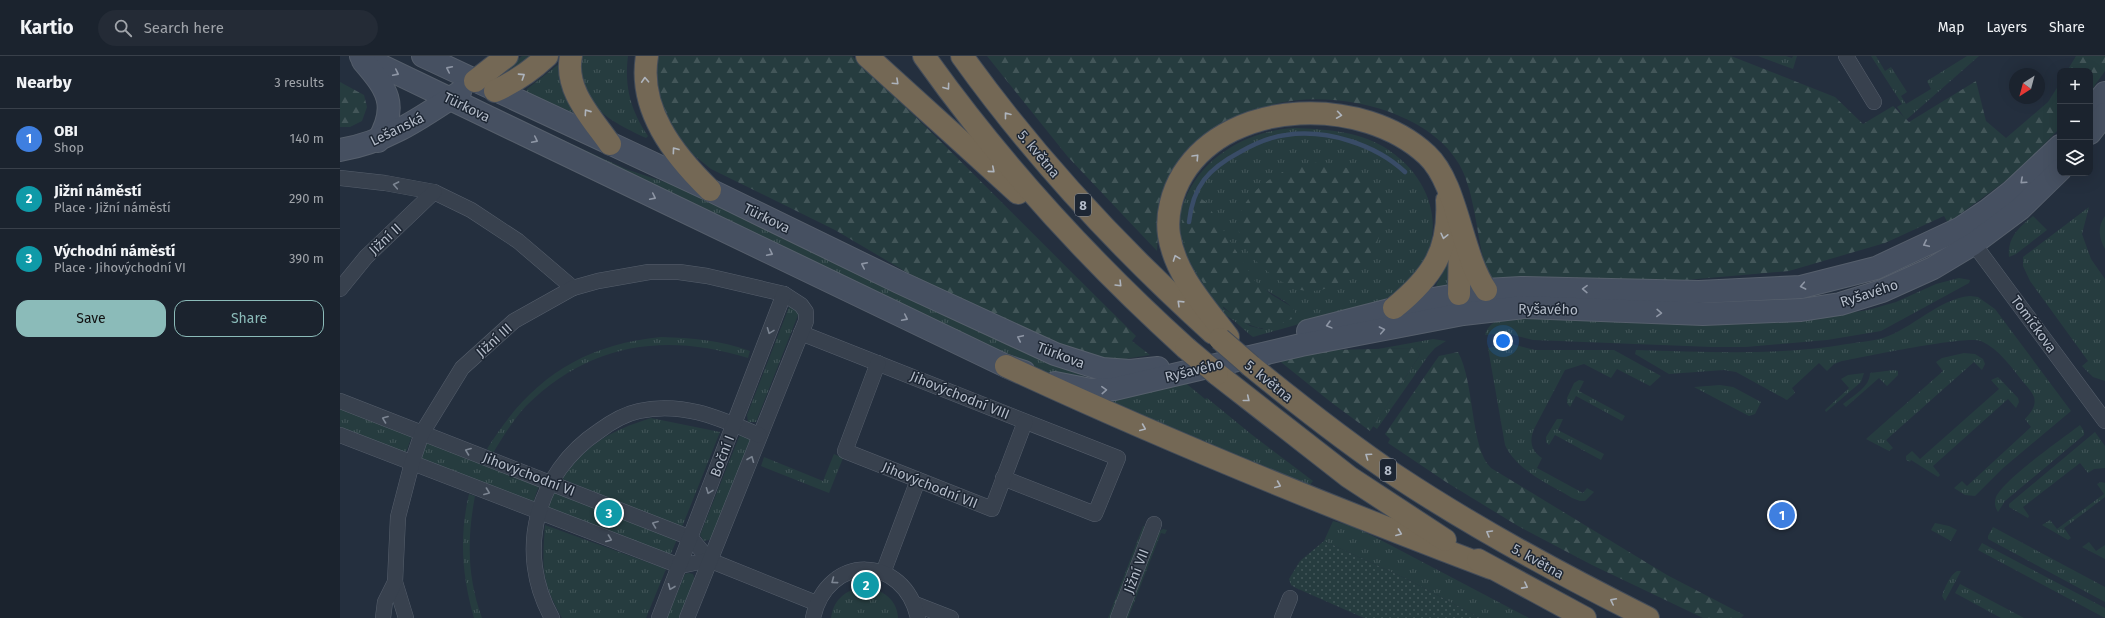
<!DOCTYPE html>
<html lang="en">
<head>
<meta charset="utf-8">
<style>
	body { margin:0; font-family:"Fira Sans",sans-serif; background:#242b36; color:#f1f3f6 }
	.controls { position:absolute; right:12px; top:12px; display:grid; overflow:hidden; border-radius:8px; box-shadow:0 4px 16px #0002 }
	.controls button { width:36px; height:36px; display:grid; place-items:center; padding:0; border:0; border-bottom:1px solid #39404a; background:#1b232e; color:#f1f3f6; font:20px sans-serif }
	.compass { position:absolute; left:1669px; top:12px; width:36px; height:36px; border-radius:50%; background:#1b232e; box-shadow:0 4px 16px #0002; rotate:216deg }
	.you { position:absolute; left:1163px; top:285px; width:14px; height:14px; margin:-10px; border:3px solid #fff; border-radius:50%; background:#1a73e8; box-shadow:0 0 0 6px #1a73e833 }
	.badge { display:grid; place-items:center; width:26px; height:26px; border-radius:50%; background:#8bbbb9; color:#fff; font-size:13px; font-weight:700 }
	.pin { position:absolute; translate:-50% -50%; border:2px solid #fff; box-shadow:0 1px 4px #0006 }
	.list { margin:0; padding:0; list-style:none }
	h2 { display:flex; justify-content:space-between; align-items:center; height:52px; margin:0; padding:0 16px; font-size:17px }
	h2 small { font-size:13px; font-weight:400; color:#a0a4aa }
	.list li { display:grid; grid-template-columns:26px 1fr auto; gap:12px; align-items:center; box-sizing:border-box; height:60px; padding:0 16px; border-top:1px solid #39404a }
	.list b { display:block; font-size:15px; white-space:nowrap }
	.list p { margin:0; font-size:13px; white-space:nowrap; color:#a0a4aa }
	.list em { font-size:13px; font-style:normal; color:#a0a4aa }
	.actions { display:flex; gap:8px; padding:12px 16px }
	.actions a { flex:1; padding:9px 0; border:1px solid #8bbbb9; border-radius:12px; text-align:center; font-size:14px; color:#8bbbb9 }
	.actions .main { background:#8bbbb9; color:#111 }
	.icon { flex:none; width:22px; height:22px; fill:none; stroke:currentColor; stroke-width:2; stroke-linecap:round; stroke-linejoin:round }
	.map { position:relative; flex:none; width:1765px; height:562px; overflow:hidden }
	header { display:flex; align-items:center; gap:24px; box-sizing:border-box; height:56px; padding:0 20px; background:#1b232e; border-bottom:1px solid #39404a }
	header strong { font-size:19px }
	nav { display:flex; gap:22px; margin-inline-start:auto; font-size:14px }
	.search { width:280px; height:36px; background:#242b36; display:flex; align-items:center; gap:10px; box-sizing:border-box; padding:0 14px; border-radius:22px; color:#a0a4aa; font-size:15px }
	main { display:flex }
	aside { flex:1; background:#1b232e }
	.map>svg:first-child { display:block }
</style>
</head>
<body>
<header>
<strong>Kartio</strong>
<div class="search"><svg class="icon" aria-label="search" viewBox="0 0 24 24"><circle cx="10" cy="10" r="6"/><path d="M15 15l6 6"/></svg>Search here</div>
<nav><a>Map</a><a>Layers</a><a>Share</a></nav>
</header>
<main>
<aside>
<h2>Nearby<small>3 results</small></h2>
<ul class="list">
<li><span class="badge" style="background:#3f7fe0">1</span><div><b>OBI</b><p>Shop</p></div><em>140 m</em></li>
<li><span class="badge" style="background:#0f9aa8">2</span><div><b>Jižní náměstí</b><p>Place · Jižní náměstí</p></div><em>290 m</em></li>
<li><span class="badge" style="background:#0f9aa8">3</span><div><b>Východní náměstí</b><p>Place · Jihovýchodní VI</p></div><em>390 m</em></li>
</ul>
<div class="actions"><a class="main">Save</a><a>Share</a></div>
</aside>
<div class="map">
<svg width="1765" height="562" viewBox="0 0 1765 562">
	<defs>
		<pattern id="grass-tufts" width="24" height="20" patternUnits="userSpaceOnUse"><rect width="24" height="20" fill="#263c3f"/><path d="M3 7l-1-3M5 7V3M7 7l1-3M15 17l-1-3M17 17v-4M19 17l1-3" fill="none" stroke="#435659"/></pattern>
		<pattern id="forest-firs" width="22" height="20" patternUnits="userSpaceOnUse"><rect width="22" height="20" fill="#263c3f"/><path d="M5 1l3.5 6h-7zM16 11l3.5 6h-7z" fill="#435659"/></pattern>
		<pattern id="garden-dots" width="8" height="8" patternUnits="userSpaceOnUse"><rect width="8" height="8" fill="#263c3f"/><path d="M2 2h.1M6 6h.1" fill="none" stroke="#435659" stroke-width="1.8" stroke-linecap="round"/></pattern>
	</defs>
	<rect width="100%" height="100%" fill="#242f3e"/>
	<g fill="url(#grass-tufts)" fill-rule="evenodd">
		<polygon points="182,0 190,0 173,13 156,21"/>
		<path d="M242,0h46c-4,31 3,55 20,80l-2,2c-34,-16 -75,-36 -64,-82z"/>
		<polygon points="1418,0 1446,0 1452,2 1453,0 1457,0 1453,13"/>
		<polygon points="1531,0 1536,0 1545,15 1551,11 1567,36 1561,40 1566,48 1591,33 1587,25 1627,0 1639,0 1566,64 1557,51 1562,48"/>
		<polygon points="220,7 235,56 234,57 186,36 187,33"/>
		<path d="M954,72c30,1 64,3 90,19 59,36 68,109 8,148 -14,9 -33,13 -49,17 -30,8 -60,17 -90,25 -8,-6 -15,-14 -23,-19 -8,-5 -15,-10 -21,-18 -11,-15 -32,-53 -32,-72 0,-8 4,-19 7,-26 17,-45 63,-71 110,-74zM896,197c6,9 11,19 17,27 12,13 34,18 42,32l-33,17 -12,-3 -27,-18z"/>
		<polygon points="210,78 286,113 354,136 701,304 759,326 728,326 691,311 362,151 209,80"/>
		<polygon points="1749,151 1742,178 1751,203 1765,223 1765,325 1753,321 1742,310 1748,305 1690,225 1683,210 1683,201"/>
		<path d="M1693,160l14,14 -31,24 -7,3c-2,-19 10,-30 24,-41z"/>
		<path d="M1765,160v33c-6,-11 -8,-22 0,-33z"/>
		<polygon points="1109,206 1112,229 1098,231 1096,229"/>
		<path d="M1619,222l11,2 -1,3 -88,48 -54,9 -81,7h-34l-179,-7 -27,-7 -21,2c5,-16 17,-15 31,-17l212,6 101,-8 39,-6 28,-8 40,-18z"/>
		<path d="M1630,240l8,1 17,12 76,102 -68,57 -28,28 -10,-1 -11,-7 8,-7 5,5 64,-59 -6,-8c14,-15 12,-22 -1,-36 -12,-15 -25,-34 -43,-42 -15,-6 -117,16 -139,20l-8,3 -7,7 -8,-8 -27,25 3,5 -8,7 -51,-28 -12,-2 -55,4 -34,-20 1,-4c71,2 141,6 211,-6 12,-2 25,-3 36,-6 29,-9 55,-39 87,-42z"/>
		<polygon points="453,249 460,254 416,366 408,366 407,359 449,251"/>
		<path d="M321,281c32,1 58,3 89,14l-2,7c-83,-26 -159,-15 -222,48 -13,14 -23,31 -33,47l-6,-4c42,-68 93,-104 174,-112z"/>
		<polygon points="1093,283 1106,285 1095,292 1088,300 1037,373 1033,370 1080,299 1076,292 1038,293"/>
		<path d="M1172,288l23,6h79l47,26 -11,10 -33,-17 -6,9 -27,-14 -19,6 -31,59c-5,12 -3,22 8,29l-5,10 46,25 4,-5 7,4 -9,9h-5l-8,-3c-23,-14 -55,-27 -67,-53l-17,-97z"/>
		<polygon points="1624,297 1635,298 1643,303 1645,308 1642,314 1634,306 1546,384 1553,392 1549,395 1526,383 1603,315 1596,306 1602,302"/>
		<path d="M1554,314l4,1v4l-11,11 -8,-8 -33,29 -3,-3c10,-8 27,-17 27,-31z"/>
		<polygon points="1524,317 1521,326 1486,356 1485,354 1509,332 1501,323 1508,319"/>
		<polygon points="1658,321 1678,342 1679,346 1676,352 1668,343 1593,410 1600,419 1598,421 1571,404 1570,406 1566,404 1566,400 1572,395 1580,403 1659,333 1651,324"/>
		<polygon points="842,324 865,343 867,342 911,378 973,425 968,431 802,363 761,341"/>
		<polygon points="1239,324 1244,325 1239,335 1285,360 1282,365 1236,340 1230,351 1227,347 1227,342 1234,327"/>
		<polygon points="1380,329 1393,331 1421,346 1415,358 1409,360 1354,331"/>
		<polygon points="0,350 72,379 67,394 62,400 0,375"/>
		<path d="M311,362l69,14 -38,95 -120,-48c26,-36 48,-48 89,-61z"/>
		<polygon points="1217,363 1223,363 1218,374 1264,398 1261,404 1215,379 1209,389 1206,386 1206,381"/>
		<path d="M1740,369l4,6v4l-79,66 -7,11c-3,-5 -4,-9 -2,-15 8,-18 66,-58 84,-72z"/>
		<polygon points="1755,376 1765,390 1765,412 1754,413 1748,417 1740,407 1683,451 1689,460 1688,462 1669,451 1669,448"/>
		<polygon points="404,378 410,384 372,483 364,485 360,479 399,381"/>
		<polygon points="89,385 200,427 192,449 81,407 84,386"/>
		<polygon points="494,398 503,402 489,437 421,410 424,401 483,425"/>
		<polygon points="1761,426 1765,427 1765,441 1724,472 1731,482 1728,484 1702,469 1710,464 1717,473 1764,438 1757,428"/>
		<polygon points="214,436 338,481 329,502 208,451"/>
		<path d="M129,438l6,2c-8,42 -8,81 7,122h-8c-12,-42 -15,-81 -5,-124z"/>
		<polygon points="993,465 1012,470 1035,481 1189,562 1140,562 1069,524 984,485"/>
		<polygon points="1595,467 1609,470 1617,474 1611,485 1591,474"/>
		<path d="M205,469l121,44 -20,49h-84c-21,-37 -20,-51 -17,-93z"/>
		<polygon points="803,470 806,471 771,562 768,562"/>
		<polygon points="1653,471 1765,531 1765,546 1648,483 1648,480"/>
		<polygon points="823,473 827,474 825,478 821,477 788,562 785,562 818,476"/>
		<polygon points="1749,486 1756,495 1765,489 1765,503 1742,491"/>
		<polygon points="1642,487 1765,552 1765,562 1638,494"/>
		<path d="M1617,515h4l-16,30 -3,-5c2,-7 8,-21 15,-25z"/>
		<polygon points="349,517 353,518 355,524 340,562 327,562 345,518"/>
		<polygon points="1620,528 1684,562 1661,562 1615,537"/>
		<path d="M521,531c18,1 36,10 37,31h-67c2,-17 13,-27 30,-31z"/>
	</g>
	<g fill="url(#forest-firs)">
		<path d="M315,0h197c97,91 189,187 284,280l-4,5 18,14 -25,4h-17l-56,-16 -134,-64 -83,-49 -124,-61 -25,-20 -27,-41z"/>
		<path d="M647,0h744l104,41 28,27 30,-18 16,16 67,-41 10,40 20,17 42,-36 12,-19v45l-45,46 -67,49 -4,-7 -59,27 -96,28 -126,11 -106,-5 -63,2 -6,-3 -3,-10c-8,-30 -11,-77 -26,-102 -31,-54 -123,-74 -180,-61 -17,4 -34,11 -51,19 -17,8 -34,18 -46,33 -21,27 -22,63 -25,96l-89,-94z"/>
		<polygon points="1736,0 1765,0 1765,15 1750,36 1750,15 1727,15"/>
		<polygon points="0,26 24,39 27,51 22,65 10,71 0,71"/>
		<path d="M983,106c8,2 17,3 24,6 51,23 44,72 6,104 -11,9 -24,18 -40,19 -20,2 -43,-16 -57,-30 -41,-39 -3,-78 38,-94 9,-3 20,-4 29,-5z"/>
		<path d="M852,142h8l6,4 48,78 18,15 20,12 3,5 -3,7c-9,3 -23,11 -32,9 -42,-7 -101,-93 -68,-130z"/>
		<polygon points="1076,292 1080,299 1030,375 992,347 937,303 992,294"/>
		<path d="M1118,296c17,31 12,96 33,116l176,107 77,40 -3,3h-38l-111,-53 -74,-39 -72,-44 -58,-39 2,-4 -5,-5 49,-71 5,-7z"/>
	</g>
	<polygon fill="url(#garden-dots)" points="984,485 1069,524 1140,562 1024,562 956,532 951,529 949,523 960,505"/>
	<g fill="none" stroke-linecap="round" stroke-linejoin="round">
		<path stroke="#394c67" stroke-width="4.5" d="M849,166c4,-36 19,-53 51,-70 14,-8 29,-15 46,-17 40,-6 89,9 119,37"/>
		<defs>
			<g id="street">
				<polyline points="1506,0 1534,46"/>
				<polyline points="0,122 45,127 94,136 131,154 178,185 233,232"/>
				<polyline points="1628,180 1765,365"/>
				<polyline points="0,233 26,201 94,136"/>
				<polyline points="461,277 778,402 755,458 663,422"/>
				<polyline points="538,307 505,395 652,453 685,366"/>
				<polyline points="0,345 351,482 369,504 476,547"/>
				<polyline points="0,379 340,510 369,504"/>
				<polyline points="543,517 578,424"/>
				<polyline points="55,526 66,562"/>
				<polyline points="575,548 611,562"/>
				<polyline points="43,562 45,546 55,526 58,461 72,407 82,377 122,312 174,265 233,232 258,225 309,216 339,216 367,220 444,238 461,249 466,256 466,265 347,562"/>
				<path d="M212,562c-37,-66 -16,-145 47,-187 12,-9 26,-17 40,-20 44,-10 82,8 120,24"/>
				<polyline points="319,562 444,238"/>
				<path d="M473,562c14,-65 91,-64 105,0"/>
				<polyline points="778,562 814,468"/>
				<polyline points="942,562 950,542"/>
			</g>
			<g id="secondary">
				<polyline points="21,0 666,310 684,316"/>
				<polyline points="83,0 370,134 559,226 715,298 762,313 790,315 818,312"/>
				<path d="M23,5c24,28 36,44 15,80"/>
				<polyline points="1750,55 1765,37"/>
				<polyline points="1750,77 1765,58"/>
				<path d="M0,94c47,-8 81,-32 120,-58"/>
				<polyline points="968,275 1093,243 1146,234 1181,232 1359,236 1461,231 1536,212 1621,172 1648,154 1671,136 1720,90"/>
				<polyline points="715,327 751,334 774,333 961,289 1123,258 1184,251 1363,258 1461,254 1500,248 1542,235 1593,212 1633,188 1680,153 1720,114"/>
			</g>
			<g id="highway">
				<path d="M231,0c-7,34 21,62 39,88"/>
				<path d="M307,0c-9,53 26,98 63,134"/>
				<polyline points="527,0 678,137"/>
				<path d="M584,0c76,107 165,204 262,292"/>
				<path d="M622,0c73,102 158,193 251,277"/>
				<polyline points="135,25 167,0"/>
				<path d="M155,35c20,-9 36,-20 52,-35"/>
				<polyline points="1119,238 1120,182"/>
				<path d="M1054,252c38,-31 56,-57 53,-108"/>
				<path d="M888,281c-23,-31 -53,-62 -59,-102 -3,-20 3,-43 14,-61 48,-77 181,-78 244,-19 31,29 34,99 59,135"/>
				<path d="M666,310c159,74 321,140 485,202"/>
				<path d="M911,310c48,39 96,77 147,111 80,53 164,98 250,141"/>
				<polyline points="877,318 1009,421 1105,484"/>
				<polyline points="1138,504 1245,562"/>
			</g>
		</defs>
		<use href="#street" stroke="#565f6c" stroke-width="16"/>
		<use href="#secondary" stroke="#565f6c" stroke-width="24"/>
		<use href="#highway" stroke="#434c59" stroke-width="24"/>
		<use href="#street" stroke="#38414e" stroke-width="15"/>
		<use href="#secondary" stroke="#465061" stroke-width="22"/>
		<use href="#highway" stroke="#746855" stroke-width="22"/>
		<defs>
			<g id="highway-bridge">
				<polyline points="880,283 911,310"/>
				<polyline points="846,292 877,318"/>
			</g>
		</defs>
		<use href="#highway-bridge" stroke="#434c59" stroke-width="24" stroke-linecap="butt"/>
		<use href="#highway-bridge" stroke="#746855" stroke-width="22"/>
	</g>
	<defs><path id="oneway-chevron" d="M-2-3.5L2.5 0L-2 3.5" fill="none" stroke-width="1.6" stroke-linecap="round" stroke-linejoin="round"/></defs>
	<g stroke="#8e96a5">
		<use href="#oneway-chevron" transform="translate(109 13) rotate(-154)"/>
		<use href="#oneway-chevron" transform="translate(56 17) rotate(26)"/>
		<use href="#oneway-chevron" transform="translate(195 84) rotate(26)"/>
		<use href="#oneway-chevron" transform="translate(1683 125) rotate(138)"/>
		<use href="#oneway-chevron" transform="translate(313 141) rotate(26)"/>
		<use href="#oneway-chevron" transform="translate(1586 188) rotate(155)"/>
		<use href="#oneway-chevron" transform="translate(430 197) rotate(26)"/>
		<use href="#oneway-chevron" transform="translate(524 209) rotate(-154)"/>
		<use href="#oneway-chevron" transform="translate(1463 230) rotate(169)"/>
		<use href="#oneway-chevron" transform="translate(1245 233) rotate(-179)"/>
		<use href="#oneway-chevron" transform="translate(1319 257) rotate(2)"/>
		<use href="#oneway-chevron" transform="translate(565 262) rotate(26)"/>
		<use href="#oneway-chevron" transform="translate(989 269) rotate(165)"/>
		<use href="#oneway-chevron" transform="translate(1042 274) rotate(-11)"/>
		<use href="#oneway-chevron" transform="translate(680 282) rotate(-155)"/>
		<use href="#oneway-chevron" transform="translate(764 334) rotate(-3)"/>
	</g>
	<g stroke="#aeb4bd">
		<use href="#oneway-chevron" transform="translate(182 20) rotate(-33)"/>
		<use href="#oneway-chevron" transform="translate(305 24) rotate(-93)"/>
		<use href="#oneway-chevron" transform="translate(556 26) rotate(43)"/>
		<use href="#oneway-chevron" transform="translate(607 31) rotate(54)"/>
		<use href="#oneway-chevron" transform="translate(247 56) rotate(-125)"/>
		<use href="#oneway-chevron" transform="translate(667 59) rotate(-128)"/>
		<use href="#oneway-chevron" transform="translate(999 59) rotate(8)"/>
		<use href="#oneway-chevron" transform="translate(335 94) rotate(-126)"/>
		<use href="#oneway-chevron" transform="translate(856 101) rotate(-47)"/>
		<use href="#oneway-chevron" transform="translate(652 114) rotate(41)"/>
		<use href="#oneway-chevron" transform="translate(1104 180) rotate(103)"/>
		<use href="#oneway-chevron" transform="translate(836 202) rotate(-110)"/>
		<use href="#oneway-chevron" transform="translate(779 228) rotate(45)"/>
		<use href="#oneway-chevron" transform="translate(840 247) rotate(-136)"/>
		<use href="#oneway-chevron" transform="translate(907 343) rotate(39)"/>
		<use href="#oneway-chevron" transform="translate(803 372) rotate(23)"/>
		<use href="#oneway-chevron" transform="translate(1028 400) rotate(-145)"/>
		<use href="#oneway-chevron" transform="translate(938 429) rotate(23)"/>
		<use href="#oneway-chevron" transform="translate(1059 477) rotate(21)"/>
		<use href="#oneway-chevron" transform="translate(1149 477) rotate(-150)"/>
		<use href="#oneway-chevron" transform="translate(1185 530) rotate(28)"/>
		<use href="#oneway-chevron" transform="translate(1273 545) rotate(-153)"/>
	</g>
	<g stroke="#7c8592">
		<use href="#oneway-chevron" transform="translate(56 129) rotate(-169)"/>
		<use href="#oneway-chevron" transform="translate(430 275) rotate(111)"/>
		<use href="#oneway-chevron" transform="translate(45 363) rotate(-159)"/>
		<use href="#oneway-chevron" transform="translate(128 395) rotate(-159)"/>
		<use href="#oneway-chevron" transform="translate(411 403) rotate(-68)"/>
		<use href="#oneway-chevron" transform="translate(369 435) rotate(111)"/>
		<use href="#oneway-chevron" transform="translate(147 436) rotate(21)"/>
		<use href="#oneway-chevron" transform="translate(315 468) rotate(-159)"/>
		<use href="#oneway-chevron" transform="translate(269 483) rotate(21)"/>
		<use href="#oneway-chevron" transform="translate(494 525) rotate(143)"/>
		<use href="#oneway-chevron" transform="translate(331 531) rotate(112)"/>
	</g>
	<g text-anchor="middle" stroke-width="3" stroke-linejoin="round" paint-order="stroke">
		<g fill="#1d2633" stroke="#878f9c" stroke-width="1">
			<rect x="735" y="138" width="16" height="22" rx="3"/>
			<rect x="1040" y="403" width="16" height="22" rx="3"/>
		</g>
		<g font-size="13" font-weight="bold" fill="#b4bcc9">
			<text x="743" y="154">8</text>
			<text x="1048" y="419">8</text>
		</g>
		<g font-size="14" fill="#b4bcc9" stroke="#1d2633">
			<text transform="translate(127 51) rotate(26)" y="5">Türkova</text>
			<text transform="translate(57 73) rotate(-26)" y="5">Lešanská</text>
			<text transform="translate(699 98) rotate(50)" y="5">5. května</text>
			<text transform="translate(427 162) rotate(26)" y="5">Türkova</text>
			<text transform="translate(45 183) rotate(-43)" y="5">Jižní II</text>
			<text transform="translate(1529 237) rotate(-18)" y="5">Ryšavého</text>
			<text transform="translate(1208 253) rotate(1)" y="5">Ryšavého</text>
			<text transform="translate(1694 268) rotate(54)" y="5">Tomíčkova</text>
			<text transform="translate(154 284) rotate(-42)" y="5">Jižní III</text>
			<text transform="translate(721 299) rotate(21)" y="5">Türkova</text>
			<text transform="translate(854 314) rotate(-14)" y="5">Ryšavého</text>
			<text transform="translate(929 325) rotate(39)" y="5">5. května</text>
			<text transform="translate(620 339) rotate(22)" y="5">Jihovýchodní VIII</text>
			<text transform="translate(382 400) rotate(-69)" y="5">Boční I</text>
			<text transform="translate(189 418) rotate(21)" y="5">Jihovýchodní VI</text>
			<text transform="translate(590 429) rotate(22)" y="5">Jihovýchodní VII</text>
			<text transform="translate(1198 505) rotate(29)" y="5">5. května</text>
			<text transform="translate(796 515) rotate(-69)" y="5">Jižní VII</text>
		</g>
	</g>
</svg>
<div class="controls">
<button>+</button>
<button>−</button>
<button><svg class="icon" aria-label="layers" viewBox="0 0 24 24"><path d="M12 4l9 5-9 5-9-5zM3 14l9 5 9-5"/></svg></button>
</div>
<svg class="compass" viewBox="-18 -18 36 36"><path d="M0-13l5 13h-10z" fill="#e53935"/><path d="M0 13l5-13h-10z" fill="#a0a4aa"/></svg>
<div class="you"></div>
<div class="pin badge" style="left:1442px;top:459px;background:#3f7fe0">1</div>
<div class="pin badge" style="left:526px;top:529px;background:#0f9aa8">2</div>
<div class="pin badge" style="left:269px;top:457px;background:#0f9aa8">3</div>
</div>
</main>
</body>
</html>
